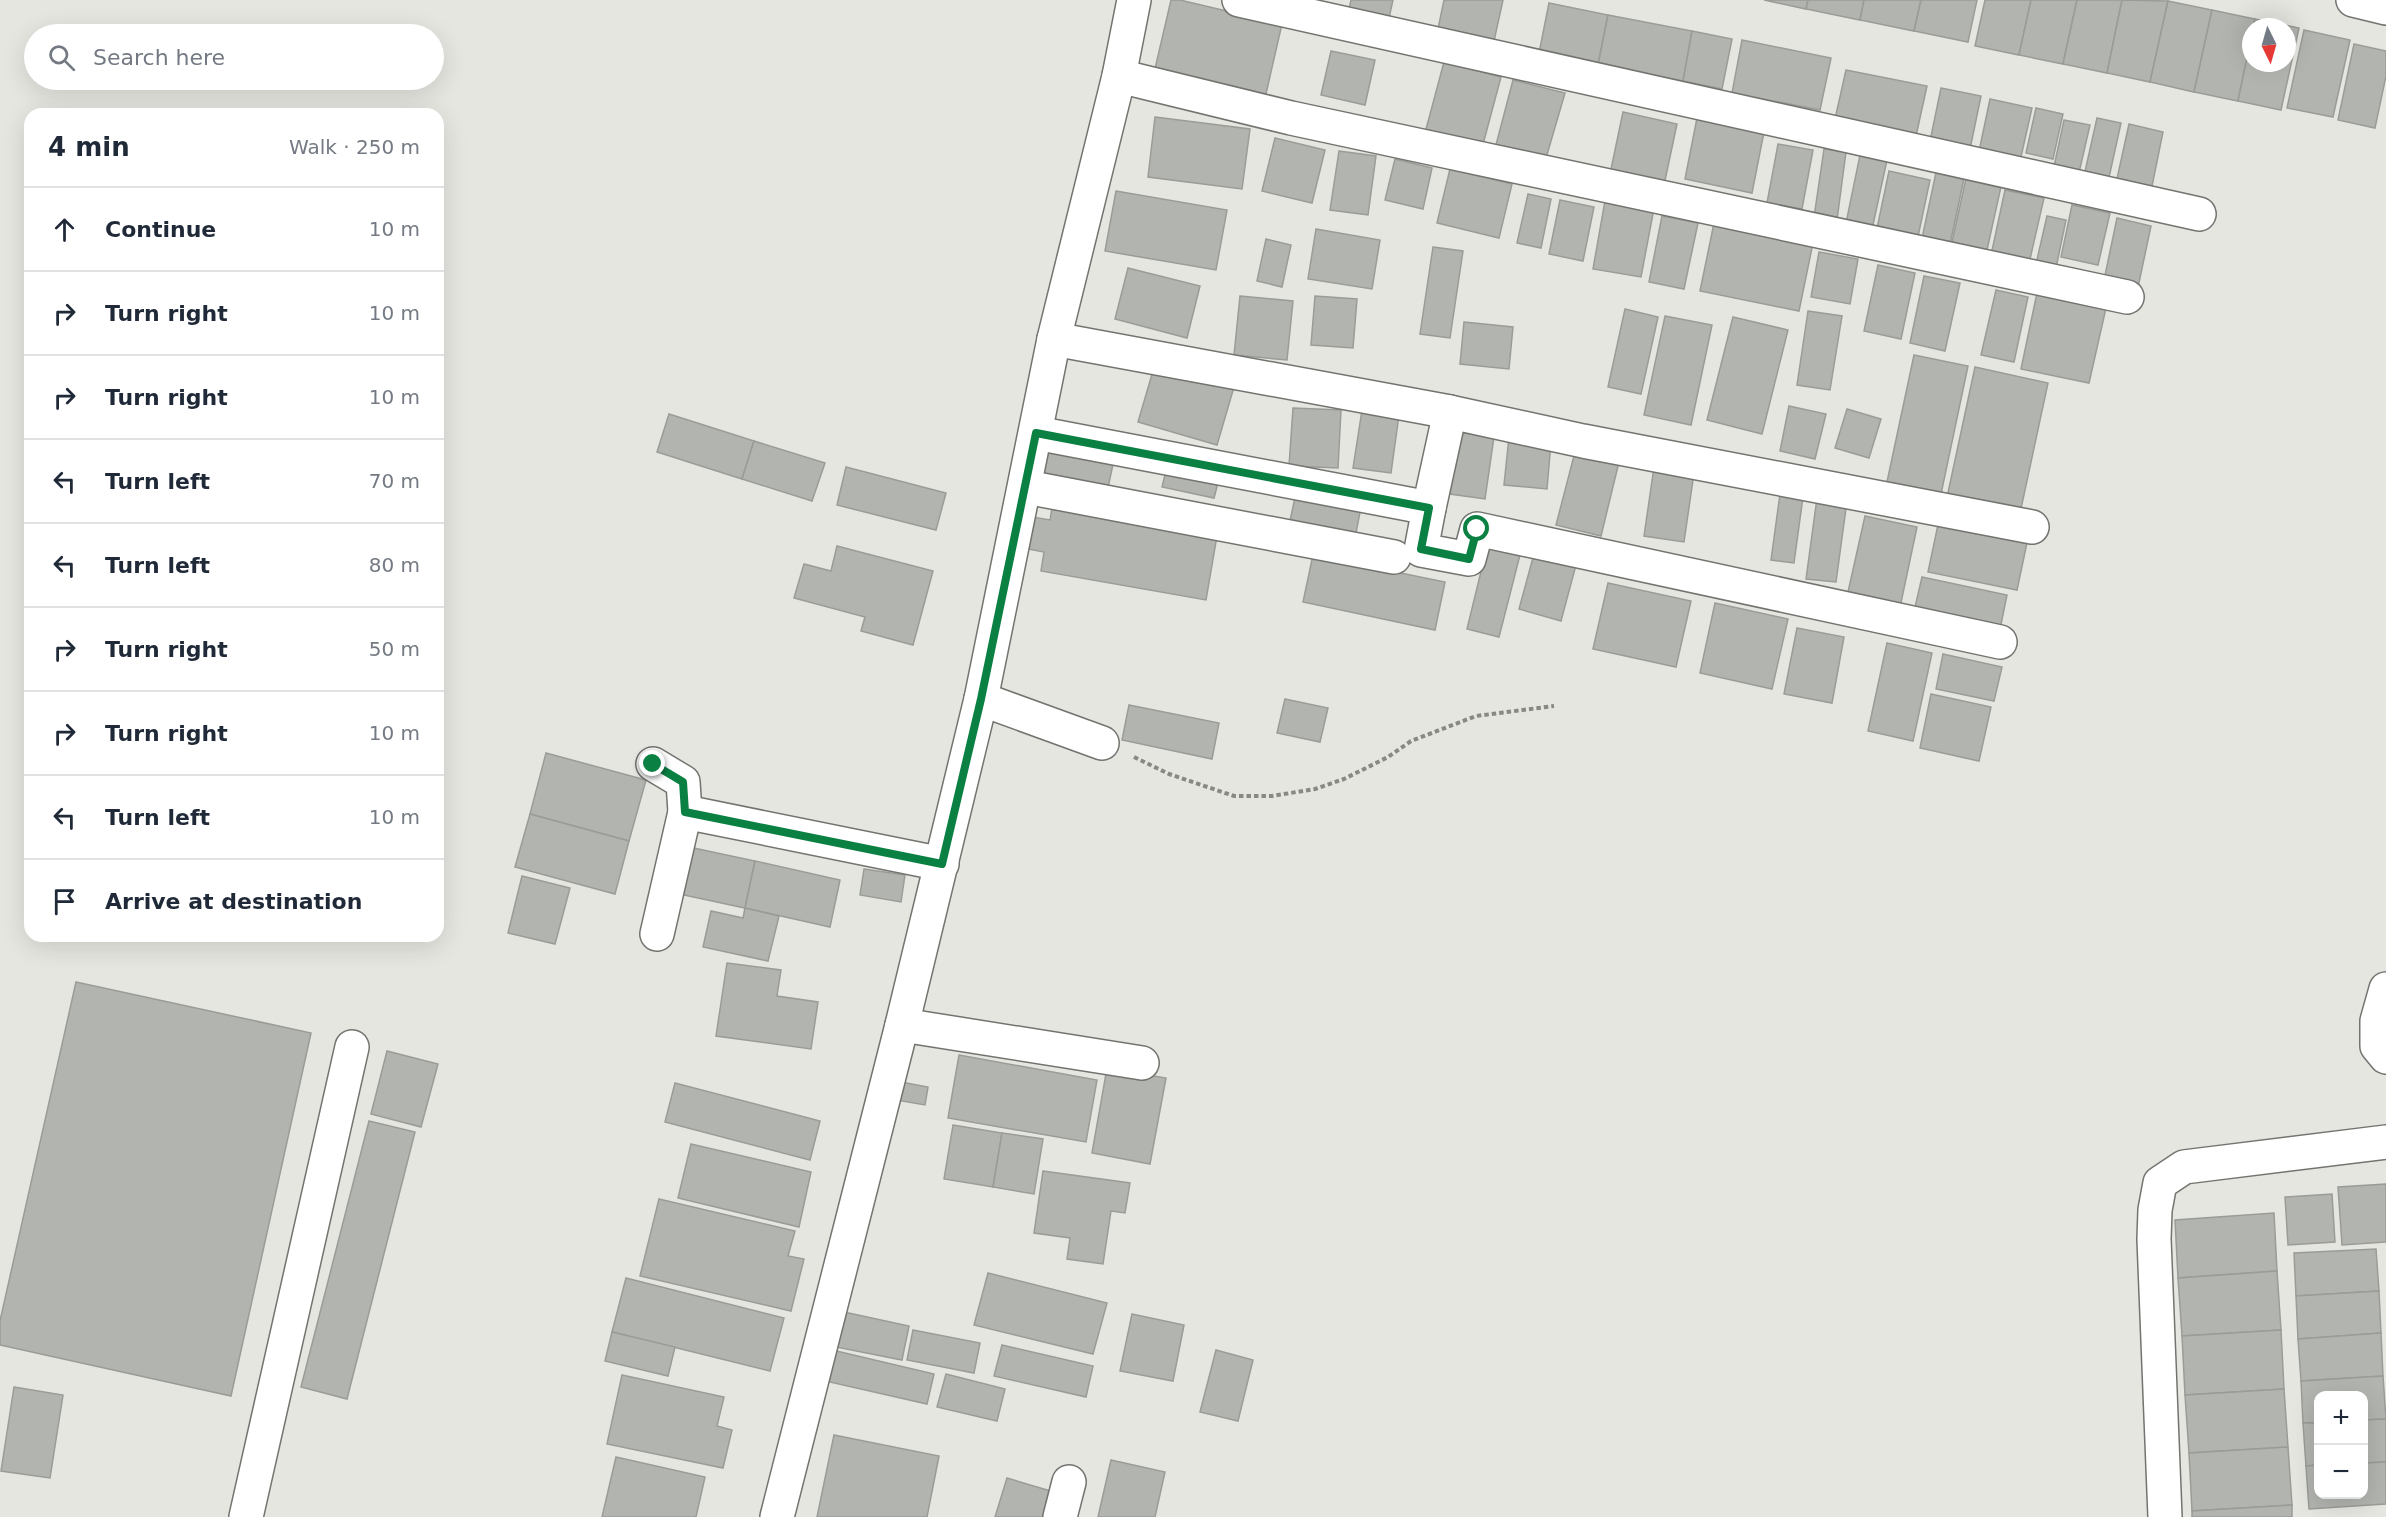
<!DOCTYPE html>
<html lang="en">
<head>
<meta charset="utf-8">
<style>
	body { margin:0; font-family:"DejaVu Sans",sans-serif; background:#f6f6f7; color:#1f2937 }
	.controls { position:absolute; right:18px; bottom:18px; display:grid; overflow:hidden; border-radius:12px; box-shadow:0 6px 24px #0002 }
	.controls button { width:54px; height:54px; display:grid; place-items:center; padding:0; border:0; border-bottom:2px solid #e0e1e3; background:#fff; color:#1f2937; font:30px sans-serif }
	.compass { position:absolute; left:2242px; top:18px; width:54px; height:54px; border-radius:50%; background:#fff; box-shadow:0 6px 24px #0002; rotate:175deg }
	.stop { position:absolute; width:18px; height:18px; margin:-14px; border:4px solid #0b8043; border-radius:50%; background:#fff }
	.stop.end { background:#0b8043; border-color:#fff; box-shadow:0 2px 6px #0008 }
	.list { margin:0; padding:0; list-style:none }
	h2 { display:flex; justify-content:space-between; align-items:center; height:78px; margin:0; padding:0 24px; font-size:26px }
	h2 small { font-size:20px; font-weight:400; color:#747a83 }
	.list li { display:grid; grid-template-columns:39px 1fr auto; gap:18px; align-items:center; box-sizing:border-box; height:84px; padding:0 24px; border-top:2px solid #e0e1e3 }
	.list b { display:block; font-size:22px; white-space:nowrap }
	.list em { font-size:20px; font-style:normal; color:#747a83 }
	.icon { flex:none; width:33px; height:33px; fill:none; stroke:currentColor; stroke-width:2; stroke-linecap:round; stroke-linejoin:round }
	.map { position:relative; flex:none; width:2386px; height:1517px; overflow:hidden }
	.search { position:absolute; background:#fff; box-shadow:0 6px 24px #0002; left:24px; top:24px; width:420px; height:66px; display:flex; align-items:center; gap:15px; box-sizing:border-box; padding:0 21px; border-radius:33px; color:#747a83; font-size:22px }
	.panel { position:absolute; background:#fff; box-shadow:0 6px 24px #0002; left:24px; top:108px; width:420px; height:834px; border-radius:18px }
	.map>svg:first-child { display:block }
</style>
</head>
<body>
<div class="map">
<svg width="2386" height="1517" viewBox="0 0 2386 1517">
	<rect width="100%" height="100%" fill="#e6e6e1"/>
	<g fill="#b2b4b0" stroke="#9a9c97" stroke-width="1.5">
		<polygon points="1171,0 1180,0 1282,24 1265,98 1154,73"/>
		<polygon points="1351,0 1393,0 1389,18 1349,9"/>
		<polygon points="1444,0 1503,0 1494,41 1438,29"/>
		<polygon points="1764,0 1808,0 1806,9"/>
		<polygon points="1808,0 1864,0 1860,20 1806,9"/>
		<polygon points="1864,0 1921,0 1914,31 1860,20"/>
		<polygon points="1921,0 1977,0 1968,42 1914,31"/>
		<polygon points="1985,0 2031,0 2019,55 1975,46"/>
		<polygon points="2031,0 2077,0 2063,64 2019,55"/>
		<polygon points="2077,0 2122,0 2107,73 2063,64"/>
		<polygon points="2122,0 2168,1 2150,82 2107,73"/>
		<polygon points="2168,1 2212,10 2194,92 2150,82"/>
		<polygon points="1549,3 1608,15 1598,65 1539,53"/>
		<polygon points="2212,10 2255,19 2253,27 2251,27 2251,38 2238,101 2194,92"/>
		<polygon points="1608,15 1692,31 1683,81 1598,65"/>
		<polygon points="2255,19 2299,28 2281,110 2238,101 2251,38 2251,63 2287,63 2287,27 2253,27"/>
		<polygon points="2304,30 2350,40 2333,117 2287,108"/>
		<polygon points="1692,31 1732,39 1722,89 1683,81"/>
		<polygon points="1742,40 1831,58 1820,110 1732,93"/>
		<polygon points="2354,44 2386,51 2386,76 2375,128 2338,120"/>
		<polygon points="1331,51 1375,60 1365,105 1321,95"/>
		<polygon points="1444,62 1501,77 1482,148 1425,133"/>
		<polygon points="1846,70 1927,86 1916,136 1835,119"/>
		<polygon points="1513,80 1565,93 1546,158 1496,145"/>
		<polygon points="1941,88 1981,96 1969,154 1929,146"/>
		<polygon points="1990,99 2032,108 2018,170 1977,161"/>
		<polygon points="2036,108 2063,114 2053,159 2026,153"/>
		<polygon points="1623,112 1677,124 1664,185 1610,174"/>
		<polygon points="1155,117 1250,129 1242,189 1148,177"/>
		<polygon points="1697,118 1764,132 1752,193 1685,179"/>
		<polygon points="2097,118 2121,123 2106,191 2082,185"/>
		<polygon points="2064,120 2090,125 2078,177 2053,171"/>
		<polygon points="2129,124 2163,132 2150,196 2115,188"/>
		<polygon points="1275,138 1325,150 1312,203 1262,191"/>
		<polygon points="1778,144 1813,150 1802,209 1767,203"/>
		<polygon points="1824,149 1846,152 1837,220 1814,217"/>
		<polygon points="1339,151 1376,156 1368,215 1330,210"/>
		<polygon points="1860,155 1887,160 1871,234 1845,228"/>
		<polygon points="1395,159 1432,168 1423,209 1385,200"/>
		<polygon points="1937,168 1965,174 1949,249 1921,243"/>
		<polygon points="1450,169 1512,184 1499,238 1437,223"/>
		<polygon points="1889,171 1930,180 1916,246 1875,238"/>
		<polygon points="1967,174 2002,182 1985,259 1950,251"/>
		<polygon points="2005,190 2044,198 2028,268 1990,260"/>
		<polygon points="1116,191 1227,210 1216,270 1105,251"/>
		<polygon points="1528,194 1551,199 1541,248 1517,243"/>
		<polygon points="1606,195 1655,203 1641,277 1593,269"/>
		<polygon points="1560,200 1594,207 1583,261 1549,254"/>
		<polygon points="2072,205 2110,213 2098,265 2061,257"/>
		<polygon points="1662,216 1698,223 1684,289 1649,282"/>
		<polygon points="2047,216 2066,220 2056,268 2036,264"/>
		<polygon points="2117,218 2151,226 2137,292 2103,285"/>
		<polygon points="1714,223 1813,243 1799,311 1700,291"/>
		<polygon points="1316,229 1380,240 1372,289 1308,279"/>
		<polygon points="1266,239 1291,245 1282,287 1257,281"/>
		<polygon points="1433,247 1463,251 1450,338 1420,334"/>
		<polygon points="1819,252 1858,259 1850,304 1811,297"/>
		<polygon points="1878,265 1915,273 1901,339 1864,331"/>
		<polygon points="1128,268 1200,286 1187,338 1115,319"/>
		<polygon points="1924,276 1960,283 1945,351 1910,343"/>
		<polygon points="1996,290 2028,297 2014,362 1981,355"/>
		<polygon points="2037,293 2106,308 2089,383 2021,369"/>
		<polygon points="1240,296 1293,301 1287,360 1234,355"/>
		<polygon points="1315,296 1357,299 1353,348 1311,345"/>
		<polygon points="1625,309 1658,317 1641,394 1608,387"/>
		<polygon points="1808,311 1842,316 1830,390 1797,385"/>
		<polygon points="1665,316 1712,325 1691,425 1644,415"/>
		<polygon points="1733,317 1788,330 1762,434 1707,420"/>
		<polygon points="1464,322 1513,327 1509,369 1460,364"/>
		<polygon points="1914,355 1968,366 1941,494 1887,482"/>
		<polygon points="1155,364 1234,387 1217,445 1138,422"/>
		<polygon points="1975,367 2048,383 2019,518 1946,502"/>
		<polygon points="1789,406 1826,414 1815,459 1780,451"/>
		<polygon points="1293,408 1341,410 1338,468 1289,466"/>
		<polygon points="1847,409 1881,419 1869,458 1835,448"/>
		<polygon points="1362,410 1399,415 1391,473 1353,468"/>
		<polygon points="669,414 754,441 742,479 657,452"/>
		<polygon points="1458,432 1494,437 1485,499 1450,494"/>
		<polygon points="1509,437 1551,442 1547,489 1504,485"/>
		<polygon points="754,441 825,463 812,501 742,479"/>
		<polygon points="1049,442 1115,455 1107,492 1041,478"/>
		<polygon points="1575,452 1619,462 1601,536 1556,525"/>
		<polygon points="846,467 946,493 936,530 837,505"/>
		<polygon points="1167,467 1219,479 1214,498 1162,487"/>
		<polygon points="1654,467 1694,473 1684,542 1644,536"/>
		<polygon points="1297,488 1362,502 1356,533 1290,521"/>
		<polygon points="1780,494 1803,497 1794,563 1771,560"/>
		<polygon points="1817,498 1847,501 1836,582 1806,579"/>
		<polygon points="1053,502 1218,530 1206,600 1041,571 1044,552 1028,549 1033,517 1050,520"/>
		<polygon points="1865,516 1917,527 1899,612 1846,601"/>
		<polygon points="1939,520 2028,538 2017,590 1928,572"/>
		<polygon points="837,546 933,571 913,645 861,631 865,617 794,598 804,564 831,571"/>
		<polygon points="1487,547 1520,555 1499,637 1467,629"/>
		<polygon points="1534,554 1576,565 1561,621 1519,609"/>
		<polygon points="1313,555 1445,582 1435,630 1303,602"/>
		<polygon points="1922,577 2007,595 1999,634 1913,616"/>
		<polygon points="1608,583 1691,601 1676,667 1593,649"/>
		<polygon points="1715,603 1788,619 1772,689 1700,673"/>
		<polygon points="1797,628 1844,637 1832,703 1784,694"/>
		<polygon points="1887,643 1932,653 1913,741 1868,731"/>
		<polygon points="1943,654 2002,667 1994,701 1936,689"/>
		<polygon points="1931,694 1991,707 1979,761 1920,748"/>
		<polygon points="1285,699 1328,708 1320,742 1277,733"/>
		<polygon points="1129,705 1219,723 1212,759 1122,740"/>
		<polygon points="546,753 646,780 629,841 530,814"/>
		<polygon points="530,814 629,841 615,894 515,867"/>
		<polygon points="689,847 755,861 745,908 679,894"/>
		<polygon points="755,861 840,880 830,927 745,908"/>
		<polygon points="864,869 905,875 901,902 860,895"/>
		<polygon points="522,876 570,888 555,944 508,933"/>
		<polygon points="745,908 779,916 768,961 703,947 711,911 743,918"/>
		<polygon points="727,963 781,970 777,996 818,1002 811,1049 716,1036"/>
		<polygon points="76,982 311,1033 231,1396 0,1345 0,1321"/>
		<polygon points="387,1051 438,1064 421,1127 371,1114"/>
		<polygon points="959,1055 1097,1080 1086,1142 948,1118"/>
		<polygon points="1107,1068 1166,1078 1150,1164 1092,1153"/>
		<polygon points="901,1082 928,1087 925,1105 896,1100"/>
		<polygon points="675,1083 820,1121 810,1160 665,1122"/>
		<polygon points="369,1121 415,1132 347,1399 301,1387"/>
		<polygon points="953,1125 1002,1133 993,1187 944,1179"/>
		<polygon points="1002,1133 1043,1139 1034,1194 993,1187"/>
		<polygon points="691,1144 811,1172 799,1227 678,1198"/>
		<polygon points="1043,1171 1130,1183 1125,1213 1111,1211 1103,1264 1067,1259 1070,1238 1034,1233"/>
		<polygon points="2386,1184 2386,1242 2342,1245 2338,1187"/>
		<polygon points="2332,1194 2335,1242 2288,1245 2285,1197"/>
		<polygon points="659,1199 795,1231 788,1256 804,1259 791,1311 640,1276"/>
		<polygon points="2274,1213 2277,1271 2178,1278 2175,1220"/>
		<polygon points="2376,1249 2379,1291 2296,1296 2294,1253"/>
		<polygon points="2277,1271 2281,1330 2182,1336 2178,1278"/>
		<polygon points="988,1273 1107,1303 1093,1354 974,1325"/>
		<polygon points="626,1278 784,1318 770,1371 612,1332"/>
		<polygon points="2379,1291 2381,1333 2298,1339 2296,1296"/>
		<polygon points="844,1312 909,1326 902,1360 836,1347"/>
		<polygon points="1132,1314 1184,1325 1173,1381 1120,1371"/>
		<polygon points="913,1330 980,1343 974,1373 907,1360"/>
		<polygon points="2281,1330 2284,1389 2185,1395 2182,1336"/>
		<polygon points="612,1332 675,1347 668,1376 605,1361"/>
		<polygon points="2381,1333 2383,1376 2301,1381 2298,1339"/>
		<polygon points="1002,1345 1093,1366 1086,1397 994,1376"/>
		<polygon points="828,1349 934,1374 927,1404 821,1380"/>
		<polygon points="1216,1350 1253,1360 1238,1421 1200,1412"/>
		<polygon points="946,1374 1005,1389 997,1421 937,1407"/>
		<polygon points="622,1375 724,1397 717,1426 732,1430 723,1468 607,1444"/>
		<polygon points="2383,1376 2386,1419 2364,1420 2364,1396 2318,1396 2318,1423 2303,1423 2301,1381"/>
		<polygon points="14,1387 63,1395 50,1478 1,1471"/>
		<polygon points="2284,1389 2288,1447 2189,1453 2185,1395"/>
		<polygon points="2386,1419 2386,1462 2364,1463 2364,1420"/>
		<polygon points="2303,1423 2318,1423 2318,1465 2306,1466"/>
		<polygon points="834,1435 939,1456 927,1517 817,1517"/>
		<polygon points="2288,1447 2292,1505 2192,1511 2189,1453"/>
		<polygon points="616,1457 705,1477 696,1517 602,1517"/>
		<polygon points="1111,1460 1165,1472 1155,1517 1098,1517"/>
		<polygon points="2386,1462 2386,1504 2309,1509 2306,1466 2318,1465 2318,1494 2364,1494 2364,1463"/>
		<polygon points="1007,1478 1054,1492 1047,1517 995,1517"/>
		<polygon points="2292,1505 2292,1517 2192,1517 2192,1511"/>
	</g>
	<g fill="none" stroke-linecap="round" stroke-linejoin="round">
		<defs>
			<g id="minor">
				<polyline points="1239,0 2199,214"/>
				<polyline points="2353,0 2386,8"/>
				<polyline points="1119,76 1291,118 2127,297"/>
				<polyline points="1054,339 1450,412 1583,441 2032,527"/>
				<polyline points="1036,433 1429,508 1450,412"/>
				<polyline points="1026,487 1394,557"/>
				<polyline points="1429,508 1421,550 1469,559 1477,529 2000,642"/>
				<polyline points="981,699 1102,743"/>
				<polyline points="653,764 683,782 685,812"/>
				<polyline points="657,934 685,812 942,864"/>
				<polyline points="2386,989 2377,1021 2377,1046 2386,1057"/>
				<polyline points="902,1025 1142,1063"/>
				<polyline points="246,1517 352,1047"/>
				<polyline points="1060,1517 1069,1482"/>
				<polyline points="2165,1517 2154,1239 2155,1210 2160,1183 2184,1167 2386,1142"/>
			</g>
			<polyline id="major" points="777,1517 902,1025 981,699 1054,339 1119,76 1134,0"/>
		</defs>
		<use href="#minor" stroke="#73736f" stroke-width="36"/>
		<use href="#major" stroke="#73736f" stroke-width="36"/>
		<polyline stroke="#888884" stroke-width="4" stroke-dasharray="4.5 3" stroke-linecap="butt" points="1134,757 1169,774 1234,796 1272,796 1315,789 1344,779 1388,757 1411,741 1476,716 1554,706"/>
		<use href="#minor" stroke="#fff" stroke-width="33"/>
		<use href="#major" stroke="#fff" stroke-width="33"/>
	</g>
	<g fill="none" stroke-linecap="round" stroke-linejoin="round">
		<polyline stroke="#0b8043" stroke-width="8" points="653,764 683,782 685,812 942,864 981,699 1036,433 1429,508 1421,549 1469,559 1477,529"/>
	</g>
</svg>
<div class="controls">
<button>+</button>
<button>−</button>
</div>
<svg class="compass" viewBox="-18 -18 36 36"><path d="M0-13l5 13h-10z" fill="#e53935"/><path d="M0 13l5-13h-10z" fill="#747a83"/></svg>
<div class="stop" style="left:1477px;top:529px"></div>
<div class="stop end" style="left:653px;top:764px"></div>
<div class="search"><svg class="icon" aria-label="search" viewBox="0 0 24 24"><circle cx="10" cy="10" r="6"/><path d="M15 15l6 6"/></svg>Search here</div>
<section class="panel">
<h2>4 min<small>Walk · 250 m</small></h2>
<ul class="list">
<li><svg class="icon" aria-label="ahead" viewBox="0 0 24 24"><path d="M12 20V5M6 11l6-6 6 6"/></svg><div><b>Continue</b></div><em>10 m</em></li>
<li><svg class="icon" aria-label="right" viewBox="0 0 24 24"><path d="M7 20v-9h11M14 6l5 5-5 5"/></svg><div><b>Turn right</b></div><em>10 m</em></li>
<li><svg class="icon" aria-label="right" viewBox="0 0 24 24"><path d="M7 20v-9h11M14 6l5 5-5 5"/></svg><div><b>Turn right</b></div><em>10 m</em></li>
<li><svg class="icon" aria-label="left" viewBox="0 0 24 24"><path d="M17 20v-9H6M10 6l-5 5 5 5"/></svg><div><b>Turn left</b></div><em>70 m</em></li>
<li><svg class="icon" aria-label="left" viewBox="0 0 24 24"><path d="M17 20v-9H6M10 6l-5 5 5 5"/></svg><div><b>Turn left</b></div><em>80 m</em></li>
<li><svg class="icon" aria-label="right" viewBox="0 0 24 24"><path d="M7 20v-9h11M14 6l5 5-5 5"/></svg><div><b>Turn right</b></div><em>50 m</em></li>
<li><svg class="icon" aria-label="right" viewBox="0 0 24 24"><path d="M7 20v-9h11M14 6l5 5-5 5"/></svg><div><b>Turn right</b></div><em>10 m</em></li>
<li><svg class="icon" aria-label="left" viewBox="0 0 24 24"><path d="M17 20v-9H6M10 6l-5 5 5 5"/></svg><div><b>Turn left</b></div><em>10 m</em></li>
<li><svg class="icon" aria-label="arrive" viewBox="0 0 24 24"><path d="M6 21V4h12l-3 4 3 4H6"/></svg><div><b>Arrive at destination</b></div></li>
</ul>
</section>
</div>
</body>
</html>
